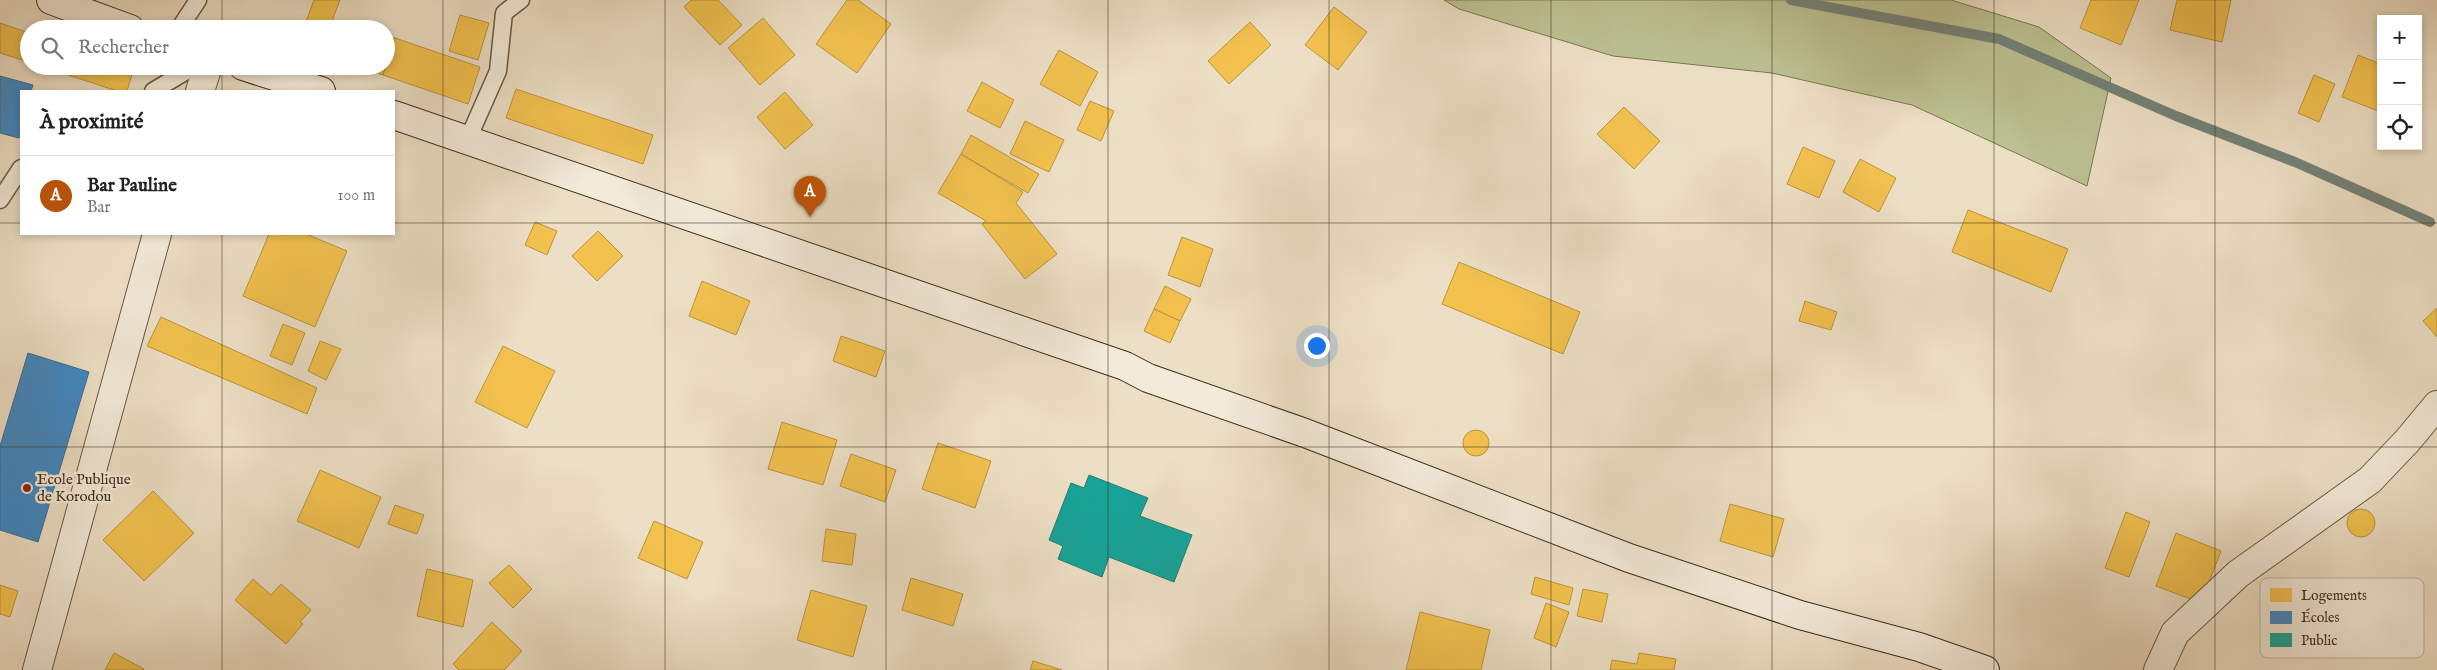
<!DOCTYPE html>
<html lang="fr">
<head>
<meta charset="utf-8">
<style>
	body { margin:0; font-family:"IM FELL English",serif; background:#f2f2f2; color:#222 }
	.controls { position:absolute; right:15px; top:15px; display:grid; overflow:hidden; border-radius:0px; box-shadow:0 2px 8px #0003 }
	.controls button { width:45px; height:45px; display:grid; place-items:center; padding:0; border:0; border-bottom:1px solid #e0e0e0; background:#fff; color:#222; font:25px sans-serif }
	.you { position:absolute; left:1316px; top:345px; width:18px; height:18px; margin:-12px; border:4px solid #fff; border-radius:50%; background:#1a73e8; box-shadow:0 0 0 8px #1a73e833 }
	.badge { display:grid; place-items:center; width:32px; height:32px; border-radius:50%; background:#b45309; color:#fff; font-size:16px; font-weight:700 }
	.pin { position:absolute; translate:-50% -41px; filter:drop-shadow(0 1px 2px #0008) }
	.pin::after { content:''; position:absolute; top:26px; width:18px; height:15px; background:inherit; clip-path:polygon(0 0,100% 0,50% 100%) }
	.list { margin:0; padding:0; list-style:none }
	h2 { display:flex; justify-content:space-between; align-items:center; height:65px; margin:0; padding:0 20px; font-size:21px }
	h2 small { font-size:16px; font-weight:400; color:#767676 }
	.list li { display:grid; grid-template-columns:32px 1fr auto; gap:15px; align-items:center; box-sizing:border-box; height:80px; padding:0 20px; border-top:1px solid #e0e0e0 }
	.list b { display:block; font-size:19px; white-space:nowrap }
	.list p { margin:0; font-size:16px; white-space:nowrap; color:#767676 }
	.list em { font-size:16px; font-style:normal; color:#767676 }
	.icon { flex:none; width:28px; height:28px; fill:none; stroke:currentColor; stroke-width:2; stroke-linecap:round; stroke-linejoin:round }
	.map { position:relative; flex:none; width:2437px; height:670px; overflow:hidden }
	.search { position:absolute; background:#fff; box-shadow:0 2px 8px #0003; left:20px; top:20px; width:375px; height:55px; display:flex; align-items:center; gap:12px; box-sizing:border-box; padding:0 18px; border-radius:28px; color:#767676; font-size:19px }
	.panel { position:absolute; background:#fff; box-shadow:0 2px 8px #0003; left:20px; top:90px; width:375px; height:145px; border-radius:0px }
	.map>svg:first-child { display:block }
</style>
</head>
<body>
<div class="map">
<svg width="2437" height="670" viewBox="0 0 2437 670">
	<rect width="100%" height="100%" fill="#eddfc5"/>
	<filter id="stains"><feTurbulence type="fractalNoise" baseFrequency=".004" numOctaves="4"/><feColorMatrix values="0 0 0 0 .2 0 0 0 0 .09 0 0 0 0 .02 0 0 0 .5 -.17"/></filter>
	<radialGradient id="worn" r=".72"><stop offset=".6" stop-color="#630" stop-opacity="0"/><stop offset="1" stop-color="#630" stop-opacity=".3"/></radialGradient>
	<polygon fill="#bcc192" stroke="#7c7656" points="1444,0 1951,0 2039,27 2111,78 2087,186 1912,105 1772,73 1613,56 1459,9"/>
	<g fill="#f2c14e" stroke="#bb943e">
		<polygon points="314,0 340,0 329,29 303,29"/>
		<polygon points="691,0 718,0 742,25 720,45 684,7"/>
		<polygon points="847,0 858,0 891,24 857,73 816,44"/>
		<polygon points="2091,0 2139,0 2121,45 2080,28"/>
		<polygon points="2177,0 2231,0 2222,42 2170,30"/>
		<polygon points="1334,7 1367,32 1338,70 1305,45"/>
		<polygon points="460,15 489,23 478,60 449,51"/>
		<polygon points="763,18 795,55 760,85 728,48"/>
		<polygon points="1250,22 1271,45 1229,84 1208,61"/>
		<polygon points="0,23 29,33 29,62 0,53"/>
		<polygon points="386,35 395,38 383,75 358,66 386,66"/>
		<polygon points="395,38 480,67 468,104 383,75"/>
		<polygon points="1059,50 1098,72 1080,106 1040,84"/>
		<polygon points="2358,55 2381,64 2381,112 2342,97"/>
		<polygon points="41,66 130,66 134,68 127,91 117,91"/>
		<polygon points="2314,75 2335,84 2319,122 2298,113"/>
		<polygon points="982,82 1014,100 1000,128 967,111"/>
		<polygon points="516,89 653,135 643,164 506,118"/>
		<polygon points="785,92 813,125 785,149 757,117"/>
		<polygon points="1090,101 1114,111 1101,141 1077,130"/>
		<polygon points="1624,107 1660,141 1634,169 1597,134"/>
		<polygon points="1025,121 1064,140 1049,172 1010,154"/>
		<polygon points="971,135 1039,174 1028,193 961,154"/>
		<polygon points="1803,147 1835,161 1819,198 1787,184"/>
		<polygon points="961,154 1023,192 1016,203 1057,254 1025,279 982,224 986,221 938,193"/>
		<polygon points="1860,159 1896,178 1879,212 1843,192"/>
		<polygon points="1968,210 2068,249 2051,292 1952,252"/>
		<polygon points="535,222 557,231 547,255 525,245"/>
		<polygon points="598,231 623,256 597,281 572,256"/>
		<polygon points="269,234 306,234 347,251 315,327 243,296"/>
		<polygon points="1182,237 1213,249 1200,287 1168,275"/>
		<polygon points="1459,262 1580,312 1563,354 1442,304"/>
		<polygon points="702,281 750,301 736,335 689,316"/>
		<polygon points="1165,286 1191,299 1180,321 1154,309"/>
		<polygon points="1805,301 1837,312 1831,330 1799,321"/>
		<polygon points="2437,308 2437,337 2423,321"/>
		<polygon points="1154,309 1180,321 1170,343 1144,331"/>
		<polygon points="161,317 317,388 307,414 147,346"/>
		<polygon points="283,324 305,333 292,365 270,356"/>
		<polygon points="841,336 885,351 876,377 833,361"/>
		<polygon points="320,341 341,349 326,380 308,371"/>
		<polygon points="503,346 555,371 527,428 475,402"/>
		<polygon points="782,422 837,440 823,485 768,469"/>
		<circle cx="1476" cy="443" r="13"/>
		<polygon points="938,443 991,461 975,508 922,489"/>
		<polygon points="851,454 896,470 885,502 840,486"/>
		<polygon points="320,470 381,497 359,548 297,521"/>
		<polygon points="153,491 194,533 144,581 103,540"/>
		<polygon points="1730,504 1784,519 1773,557 1720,541"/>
		<polygon points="395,505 424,515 417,534 388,524"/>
		<circle cx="2361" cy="523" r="14"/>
		<polygon points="2126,512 2150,522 2129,577 2105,568"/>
		<polygon points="654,521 703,542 687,579 638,558"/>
		<polygon points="826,529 856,534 852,565 822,561"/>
		<polygon points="2176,533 2221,551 2201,603 2156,586"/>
		<polygon points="509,565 532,589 513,608 489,583"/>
		<polygon points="427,569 473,580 463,627 417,616"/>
		<polygon points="1535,577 1573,588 1569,605 1531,594"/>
		<polygon points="911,578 963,594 953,626 902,610"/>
		<polygon points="253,579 271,595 281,584 311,610 300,622 303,624 286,644 235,600"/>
		<polygon points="0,585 18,591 10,617 0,614"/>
		<polygon points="1583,589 1608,594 1602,622 1577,616"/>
		<polygon points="811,590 867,606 853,657 797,640"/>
		<polygon points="1546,603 1569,612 1556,647 1534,638"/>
		<polygon points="1420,612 1490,630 1481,670 1406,670"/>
		<polygon points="492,622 522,651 504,670 459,670 453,664"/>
		<polygon points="114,653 144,669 143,670 105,670"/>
		<polygon points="1639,653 1676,659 1674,670 1610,670 1612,660 1637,664"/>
		<polygon points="1033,661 1062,670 1030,670"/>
	</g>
	<g fill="#3f88c5" stroke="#3e6c91">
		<polygon points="0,76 33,85 31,91 21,91 21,129 19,138 0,133"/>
		<polygon points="28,353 89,372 38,542 0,530 0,446"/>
	</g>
	<polygon fill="#17a398" stroke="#227f72" points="1089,475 1148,498 1140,516 1192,535 1174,582 1109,557 1102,577 1058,559 1063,546 1049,540 1071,483 1084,488"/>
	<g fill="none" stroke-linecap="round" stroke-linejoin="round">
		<polyline stroke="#748278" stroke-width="10" points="1791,0 1999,39 2176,116 2295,162 2430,222"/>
		<defs>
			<g id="lane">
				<polyline points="179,29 198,0"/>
				<polyline points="153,91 195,66"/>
				<polyline points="468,139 498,71 504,13 521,0"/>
				<polyline points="0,200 21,168"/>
			</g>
			<g id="street">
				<polyline points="200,91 208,66"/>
				<polyline points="37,670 157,234"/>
				<polyline points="2158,670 2175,633 2238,574 2370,480 2408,440 2437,405"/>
			</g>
			<g id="secondary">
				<polyline points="51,0 130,29"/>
				<polyline points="243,66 321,91"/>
				<polyline points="394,115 1125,366 1148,378 1305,433 1629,558 1800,615 1919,647 1985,670"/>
			</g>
		</defs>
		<use href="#lane" stroke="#685944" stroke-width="19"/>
		<use href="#street" stroke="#685944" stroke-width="30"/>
		<use href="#secondary" stroke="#3c2c19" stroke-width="30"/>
		<use href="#lane" stroke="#f3ead9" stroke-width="16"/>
		<use href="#street" stroke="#f3ead9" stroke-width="28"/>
		<use href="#secondary" stroke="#f3ead9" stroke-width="28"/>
	</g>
	<path fill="none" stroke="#3c2c19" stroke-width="1" stroke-opacity="0.55" d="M222,0v29M443,0v670M665,0v670M886,0v670M1108,0v670M1329,0v670M1551,0v670M1772,0v670M1994,0v670M2215,0v670M222,66v25M0,223h21M394,223h2043M222,234v436M0,447h2437"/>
	<circle fill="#8f2418" stroke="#f3ead9" stroke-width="2" cx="27" cy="488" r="5"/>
	<g text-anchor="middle" stroke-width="5" stroke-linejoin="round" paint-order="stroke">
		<g font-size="15" fill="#3c2c19" stroke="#f3ead9" text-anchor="start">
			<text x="37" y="484">Ecole Publique<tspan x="37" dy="17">de Korodou</tspan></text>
		</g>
	</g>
	<rect x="2260" y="578" width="164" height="80" rx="8" fill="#f3ead9" stroke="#bcb19f" stroke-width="1"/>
	<rect x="2270" y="588" width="22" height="14" fill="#f2c14e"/>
	<rect x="2270" y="611" width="22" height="13" fill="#3f88c5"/>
	<rect x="2270" y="633" width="22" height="14" fill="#17a398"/>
	<g font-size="14" fill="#3c2c19">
		<text x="2301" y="600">Logements</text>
		<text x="2301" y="622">Écoles</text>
		<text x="2301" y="645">Public</text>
	</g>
	<rect width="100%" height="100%" filter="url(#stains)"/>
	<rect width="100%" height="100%" fill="url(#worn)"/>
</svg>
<div class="controls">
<button>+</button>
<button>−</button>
<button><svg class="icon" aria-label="locate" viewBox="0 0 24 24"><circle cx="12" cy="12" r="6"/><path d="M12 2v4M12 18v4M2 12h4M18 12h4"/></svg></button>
</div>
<div class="you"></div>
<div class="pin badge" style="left:810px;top:217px">A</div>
<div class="search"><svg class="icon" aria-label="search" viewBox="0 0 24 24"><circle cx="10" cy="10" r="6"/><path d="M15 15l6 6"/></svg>Rechercher</div>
<section class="panel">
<h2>À proximité<small></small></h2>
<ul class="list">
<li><span class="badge">A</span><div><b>Bar Pauline</b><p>Bar</p></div><em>100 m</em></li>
</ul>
</section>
</div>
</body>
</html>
